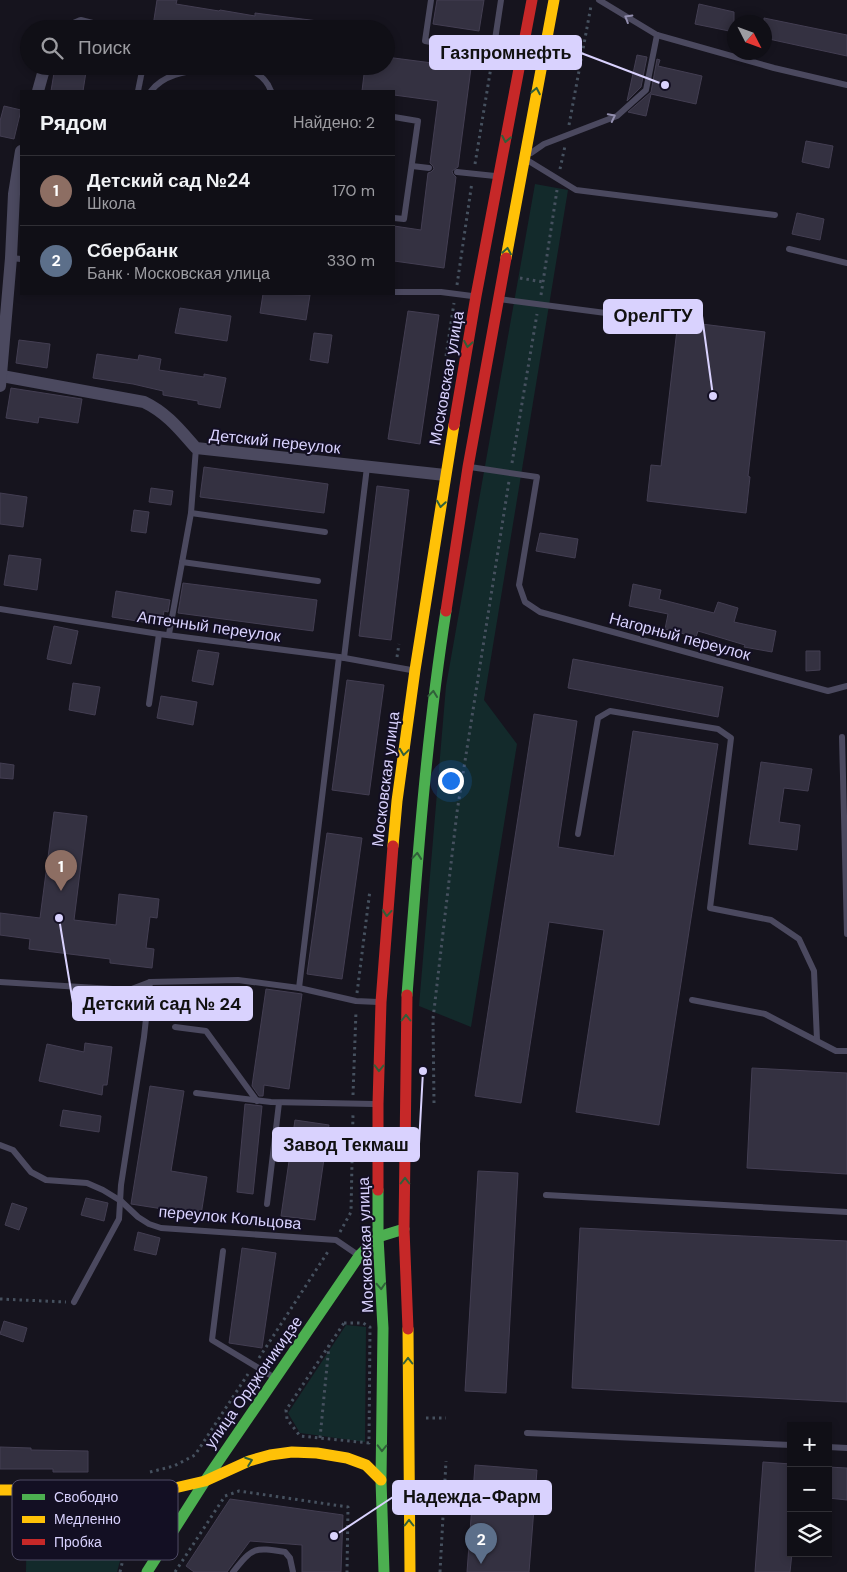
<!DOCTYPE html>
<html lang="ru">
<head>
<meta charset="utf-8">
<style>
	body { margin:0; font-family:"DM Sans",sans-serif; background:#1e1d23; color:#f1f3f6 }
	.controls { position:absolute; right:15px; bottom:15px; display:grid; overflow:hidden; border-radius:0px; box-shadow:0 2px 8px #0003 }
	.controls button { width:45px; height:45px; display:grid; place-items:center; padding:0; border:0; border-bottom:1px solid #302f35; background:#100f16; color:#f1f3f6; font:25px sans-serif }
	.compass { position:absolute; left:727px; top:15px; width:45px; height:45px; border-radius:50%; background:#100f16; box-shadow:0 2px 8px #0003; rotate:132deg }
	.you { position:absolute; left:450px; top:780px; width:18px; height:18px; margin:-12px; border:4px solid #fff; border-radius:50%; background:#1a73e8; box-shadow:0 0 0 8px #1a73e833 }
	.badge { display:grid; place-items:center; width:32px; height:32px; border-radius:50%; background:#9590b0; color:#fff; font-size:16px; font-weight:700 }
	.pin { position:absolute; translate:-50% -41px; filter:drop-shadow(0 1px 2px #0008) }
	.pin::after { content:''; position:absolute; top:26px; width:18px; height:15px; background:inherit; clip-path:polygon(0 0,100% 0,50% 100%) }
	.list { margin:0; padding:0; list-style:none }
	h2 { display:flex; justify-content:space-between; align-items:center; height:65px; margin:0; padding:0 20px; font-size:21px }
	h2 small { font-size:16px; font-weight:400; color:#9c9ca1 }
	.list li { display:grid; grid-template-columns:32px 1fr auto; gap:15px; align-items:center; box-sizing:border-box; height:70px; padding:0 20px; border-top:1px solid #302f35 }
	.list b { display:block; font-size:19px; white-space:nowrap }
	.list p { margin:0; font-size:16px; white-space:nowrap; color:#9c9ca1 }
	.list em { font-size:16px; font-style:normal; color:#9c9ca1 }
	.icon { flex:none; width:28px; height:28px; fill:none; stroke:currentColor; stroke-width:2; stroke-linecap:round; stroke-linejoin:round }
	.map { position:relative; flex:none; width:847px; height:1572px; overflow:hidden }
	.search { position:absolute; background:#100f16; box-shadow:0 2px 8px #0003; left:20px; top:20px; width:375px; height:55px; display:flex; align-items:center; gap:12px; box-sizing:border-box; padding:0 18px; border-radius:28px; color:#9c9ca1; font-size:19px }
	.panel { position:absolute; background:#100f16; box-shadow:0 2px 8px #0003; left:20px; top:90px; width:375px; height:205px; border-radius:0px }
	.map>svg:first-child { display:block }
</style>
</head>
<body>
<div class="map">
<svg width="847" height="1572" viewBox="0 0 847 1572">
	<rect width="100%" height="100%" fill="#16141e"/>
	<g fill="#132a2b">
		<polygon points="535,184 568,190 484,700 517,744 471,1027 419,1006 446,686"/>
		<polygon points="346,1325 366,1327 365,1442 300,1433 288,1413"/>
		<polygon points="130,1506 129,1528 117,1572 26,1572 27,1507"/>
	</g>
	<g fill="#343141" stroke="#433e52">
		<polygon points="157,0 177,0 176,4 219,11 220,10 255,16 255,13 318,21 317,29 166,29 153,26"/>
		<polygon points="437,0 484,0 479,31 433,24"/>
		<polygon points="699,4 734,12 734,32 695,24"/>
		<polygon points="764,18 847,35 847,56 764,38"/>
		<polygon points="637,55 647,57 641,87 627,101"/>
		<polygon points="386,57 471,68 458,167 452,171 453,174 456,177 444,268 394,261 394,226 421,230 428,173 431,172 434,169 433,166 430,163 438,101 394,95 394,91 362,91 365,66 386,66"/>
		<polygon points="657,59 660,60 658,66 702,76 696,104 651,94 646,116 628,112 651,92"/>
		<polygon points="55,67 86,72 83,91 51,91"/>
		<polygon points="4,106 21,110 14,139 0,136 0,121"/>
		<polygon points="806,141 833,146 829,168 802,162"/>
		<polygon points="797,213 824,219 820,240 792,234"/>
		<polygon points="263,294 310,295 306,320 260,313"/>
		<polygon points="180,308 231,316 227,341 175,333"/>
		<polygon points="408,311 439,315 420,444 388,439"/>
		<polygon points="678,321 765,332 748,476 750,477 746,513 647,501 651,465 661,466"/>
		<polygon points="314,333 332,335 328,363 310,360"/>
		<polygon points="19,340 50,344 47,368 16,363"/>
		<polygon points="97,354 138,360 139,355 161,359 159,370 204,377 204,374 226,378 220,408 198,404 198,401 163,395 163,391 133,384 93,378"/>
		<polygon points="11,388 82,399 78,423 39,417 38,423 6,418"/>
		<polygon points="204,467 328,484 324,513 200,497"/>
		<polygon points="377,486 409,490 391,640 359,636"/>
		<polygon points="151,488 173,491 171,505 149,502"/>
		<polygon points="0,493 27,497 23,527 0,524"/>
		<polygon points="134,510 149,512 146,533 131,531"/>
		<polygon points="540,533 578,539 575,558 536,551"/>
		<polygon points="9,555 41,559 37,590 4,585"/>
		<polygon points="183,583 317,600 313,631 178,613"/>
		<polygon points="633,584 661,590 659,599 714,613 718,602 738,608 734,622 776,631 772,652 744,647 745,645 698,631 696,637 665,629 668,614 629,606"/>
		<polygon points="116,591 170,600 168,612 164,611 162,625 112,617"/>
		<polygon points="54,626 78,631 71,664 47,659"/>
		<polygon points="198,650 219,653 213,685 192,681"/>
		<polygon points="806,651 820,651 820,670 806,671"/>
		<polygon points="573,659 723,687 718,717 568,688"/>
		<polygon points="347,680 384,685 369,795 332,790"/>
		<polygon points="73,683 100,687 95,715 69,710"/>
		<polygon points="161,696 197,702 193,725 157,718"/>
		<polygon points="534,714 577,721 558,847 614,856 633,731 718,744 659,1125 576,1112 604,930 549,922 521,1103 475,1096"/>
		<polygon points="761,762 812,769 808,791 784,788 779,822 800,825 797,850 749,844"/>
		<polygon points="0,763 14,765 13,779 0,778"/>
		<polygon points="54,812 87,816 74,920 116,925 119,894 159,899 157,918 150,917 146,948 154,949 152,968 110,963 110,959 29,949 30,939 0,935 0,913 40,918"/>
		<polygon points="327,833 362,838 342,979 307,974"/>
		<polygon points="266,989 302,994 289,1089 264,1085 263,1096 259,1096 252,1086"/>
		<polygon points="85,1043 112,1047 107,1085 103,1085 102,1095 39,1081 47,1044 84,1052"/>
		<polygon points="752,1068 847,1073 847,1174 747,1168"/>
		<polygon points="150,1086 184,1091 171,1171 207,1177 201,1215 131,1204"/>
		<polygon points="245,1104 262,1106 253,1194 237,1192"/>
		<polygon points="63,1110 101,1116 99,1132 60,1126"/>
		<polygon points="295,1120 329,1125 315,1220 281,1216"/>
		<polygon points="478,1171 518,1173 506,1393 465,1391"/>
		<polygon points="86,1198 108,1203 104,1221 81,1215"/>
		<polygon points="12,1203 27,1208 19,1230 5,1225"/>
		<polygon points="580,1228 847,1241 847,1402 572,1388"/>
		<polygon points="138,1232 160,1238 156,1255 134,1250"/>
		<polygon points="242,1248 276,1253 262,1348 229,1343"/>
		<polygon points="4,1321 27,1328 23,1342 0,1334"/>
		<polygon points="0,1447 31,1448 31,1450 88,1451 88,1472 53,1472 53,1469 0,1469"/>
		<polygon points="763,1462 791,1464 792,1553 790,1572 755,1572"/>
		<polygon points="475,1465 537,1470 529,1572 467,1572"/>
		<polygon points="828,1467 847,1468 847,1500 828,1498"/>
		<polygon points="230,1499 343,1515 341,1572 302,1572 302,1545 250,1541 227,1572 194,1572 186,1566"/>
	</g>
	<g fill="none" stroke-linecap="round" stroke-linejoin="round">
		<g stroke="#46515f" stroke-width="3" stroke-dasharray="2.5 4" stroke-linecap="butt">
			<polyline points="569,125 591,6"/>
			<polyline points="475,164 492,61"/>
			<polyline points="560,169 565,146"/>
			<polyline points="520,278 543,282"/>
			<polyline points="457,285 472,182"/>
			<polyline points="541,295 557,190"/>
			<polyline points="446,356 454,303"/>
			<polyline points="512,463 537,314"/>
			<polyline points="397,657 399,644"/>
			<polyline points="357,993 370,890"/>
			<polyline points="353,1095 356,1011"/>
			<polyline points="434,1103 433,1019 457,812 509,481"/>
			<polyline points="340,1232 351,1212 353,1114"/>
			<polyline points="0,1299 66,1302"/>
			<polygon points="344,1323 363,1323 370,1327 369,1443 300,1436 287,1419 286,1410"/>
			<polyline points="259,1358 329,1250"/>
			<polyline points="426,1418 446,1418"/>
			<polyline points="320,1438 329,1345"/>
			<polyline points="150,1472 174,1466 195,1455 248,1374"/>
			<polyline points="120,1572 134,1513"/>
			<polyline points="175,1572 225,1496 239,1491 348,1507 347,1572"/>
			<polyline points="440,1572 446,1461"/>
		</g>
		<g stroke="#4b495f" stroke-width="6">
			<polyline points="431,0 425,41 520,57"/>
			<polyline points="599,0 657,35 774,68 847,85"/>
			<polyline points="493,53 501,0"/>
			<path d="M241,66c13,4 25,11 30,25"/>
			<polyline points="138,91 143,66"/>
			<path d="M151,91c16,-21 46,-20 70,-25"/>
			<polyline points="394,117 418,121 404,219 394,218"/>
			<polyline points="531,153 544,144 617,116 646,90 657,35"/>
			<polyline points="527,160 576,190 775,215"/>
			<polyline points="412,166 429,168"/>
			<polyline points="457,172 495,176"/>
			<polyline points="789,249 847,263"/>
			<polyline points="11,258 21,259"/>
			<polyline points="394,292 441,292 472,296"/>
			<polyline points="499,299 667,321"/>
			<polyline points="470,467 537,477 519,585 525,602 540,612 828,691 847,686"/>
			<polyline points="191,513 325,532"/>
			<polyline points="182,562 318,581"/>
			<polyline points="0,609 159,634 339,657 411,670"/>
			<polyline points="169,634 191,513 196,448"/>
			<polyline points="344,658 367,467"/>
			<polyline points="149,704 159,634"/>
			<polyline points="842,737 847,934"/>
			<polyline points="578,834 598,718 610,711 718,729 731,738 710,908 771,920 799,939 814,971 817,1040"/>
			<polyline points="0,982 129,990 150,982 238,980 299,988 356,1001 378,1002"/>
			<polyline points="299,988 339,657"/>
			<polyline points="692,1000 765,1014 836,1051 847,1051"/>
			<polyline points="175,1027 206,1031 257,1101"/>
			<polyline points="196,1093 271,1102 374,1104"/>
			<polyline points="0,1145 13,1150 31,1172 46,1180 87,1183 103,1190 121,1201 138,1217 149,1224 161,1228 336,1240 358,1255"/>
			<polyline points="546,1195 847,1212"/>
			<polyline points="267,1204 279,1103"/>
			<polyline points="223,1251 212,1340 275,1378"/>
			<polyline points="74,1302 119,1219 121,1185 144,1037 150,982"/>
			<polyline points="527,1433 791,1445"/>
			<polyline points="828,1447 847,1448"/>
			<path d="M233,1572c20,-25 21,-25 52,-20l5,6 3,14"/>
		</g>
		<g stroke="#4b495f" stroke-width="12">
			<polyline points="67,29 81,23 105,29"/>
			<polyline points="38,91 45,66"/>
			<path d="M2,376l142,26c23,11 36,28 52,46l249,27"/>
			<polyline points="0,386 11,258 14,194 21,151"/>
		</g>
		<g stroke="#4caf50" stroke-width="11">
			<path d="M407,995c10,-128 19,-257 39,-384"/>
			<polyline points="378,1190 378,1237 383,1328 381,1480 384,1572"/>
			<polyline points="147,1572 205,1481 359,1256 378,1237 404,1229"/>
		</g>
		<g stroke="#ffc107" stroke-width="11">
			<polyline points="506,258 554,0"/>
			<polyline points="393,846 397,801 415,670 454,425"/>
			<polyline points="408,1329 410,1572"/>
			<polyline points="0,1490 166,1490 205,1481 249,1461 270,1455 292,1452 317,1453 347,1458 366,1465 381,1480"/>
		</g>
		<g stroke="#c62828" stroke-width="11">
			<polyline points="454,425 476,296 532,0"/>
			<polyline points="446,611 468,467 506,258"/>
			<polyline points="407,995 404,1229 408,1329"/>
			<polyline points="378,1190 378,1104 381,1002 393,846"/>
		</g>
	</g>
	<defs><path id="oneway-chevron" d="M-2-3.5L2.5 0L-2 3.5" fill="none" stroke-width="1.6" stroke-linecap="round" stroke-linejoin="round" transform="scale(1.25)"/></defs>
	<g stroke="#928eae">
		<use href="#oneway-chevron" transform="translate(628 18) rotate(-149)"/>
		<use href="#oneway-chevron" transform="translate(612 117) rotate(-27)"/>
	</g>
	<g stroke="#305f3a">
		<use href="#oneway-chevron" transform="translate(536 91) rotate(-79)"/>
		<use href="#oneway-chevron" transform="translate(506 139) rotate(101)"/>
		<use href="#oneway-chevron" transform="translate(507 251) rotate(-80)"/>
		<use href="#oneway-chevron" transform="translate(468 344) rotate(100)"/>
		<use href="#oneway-chevron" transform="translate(441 504) rotate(99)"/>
		<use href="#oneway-chevron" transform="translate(433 694) rotate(-84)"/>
		<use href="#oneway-chevron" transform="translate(404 752) rotate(98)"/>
		<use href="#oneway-chevron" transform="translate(417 856) rotate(-85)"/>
		<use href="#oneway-chevron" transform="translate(387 913) rotate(95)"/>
		<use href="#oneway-chevron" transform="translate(406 1018) rotate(-90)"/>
		<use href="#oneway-chevron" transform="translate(379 1068) rotate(91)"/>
		<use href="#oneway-chevron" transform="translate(405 1181) rotate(-90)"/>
		<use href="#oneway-chevron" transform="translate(381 1286) rotate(87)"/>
		<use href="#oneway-chevron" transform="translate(408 1361) rotate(-90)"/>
		<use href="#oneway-chevron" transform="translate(382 1448) rotate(91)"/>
		<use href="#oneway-chevron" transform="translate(249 1461) rotate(-20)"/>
		<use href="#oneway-chevron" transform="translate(409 1523) rotate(-90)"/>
	</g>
	<g text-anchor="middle" stroke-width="4" stroke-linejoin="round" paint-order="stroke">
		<g font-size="16" fill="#d9d2fe" stroke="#130f23">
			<text transform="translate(446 378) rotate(-80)" y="6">Московская улица</text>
			<text transform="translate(275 441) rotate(6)" y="6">Детский переулок</text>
			<text transform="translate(209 626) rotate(8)" y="6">Аптечный переулок</text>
			<text transform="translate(680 636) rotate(15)" y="6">Нагорный переулок</text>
			<text transform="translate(385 779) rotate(-83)" y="6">Московская улица</text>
			<text transform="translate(230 1217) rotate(5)" y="6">переулок Кольцова</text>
			<text transform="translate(365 1245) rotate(-92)" y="6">Московская улица</text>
			<text transform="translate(253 1382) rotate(-55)" y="6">улица Орджоникидзе</text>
		</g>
	</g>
	<rect x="12" y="1480" width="166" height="80" rx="8" fill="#130f23" stroke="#4e4a65" stroke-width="1"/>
	<rect x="22" y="1494" width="23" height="6" fill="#4caf50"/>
	<rect x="22" y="1516" width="23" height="7" fill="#ffc107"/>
	<rect x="22" y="1539" width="23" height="6" fill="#c62828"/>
	<g font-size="14" fill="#d9d2fe">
		<text x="54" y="1502">Свободно</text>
		<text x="54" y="1524">Медленно</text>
		<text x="54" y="1547">Пробка</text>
	</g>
	<path fill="none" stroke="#d9d2fe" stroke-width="2" d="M665 85L581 53M713 396L702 316M59 918L73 1003M423 1071L419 1144M334 1536L393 1497"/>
	<g fill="#d9d2fe" stroke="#130f23" stroke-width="2">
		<circle cx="665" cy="85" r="5"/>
		<circle cx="713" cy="396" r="5"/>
		<circle cx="59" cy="918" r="5"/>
		<circle cx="423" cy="1071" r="5"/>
		<circle cx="334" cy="1536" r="5"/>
	</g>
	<g fill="#d9d2fe" stroke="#d9d2fe" stroke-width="2">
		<rect x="430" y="36" width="151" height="33" rx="5"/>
		<rect x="604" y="300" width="98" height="33" rx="5"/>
		<rect x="73" y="987" width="179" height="33" rx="5"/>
		<rect x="273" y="1128" width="146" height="33" rx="5"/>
		<rect x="393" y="1481" width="158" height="33" rx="5"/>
	</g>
	<g font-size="18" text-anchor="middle" font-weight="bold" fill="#111">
		<text x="506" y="59">Газпромнефть</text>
		<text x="653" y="322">ОрелГТУ</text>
		<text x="162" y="1010">Детский сад № 24</text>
		<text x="346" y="1151">Завод Текмаш</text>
		<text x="472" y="1503">Надежда-Фарм</text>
	</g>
</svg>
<div class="controls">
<button>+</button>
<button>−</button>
<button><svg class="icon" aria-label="layers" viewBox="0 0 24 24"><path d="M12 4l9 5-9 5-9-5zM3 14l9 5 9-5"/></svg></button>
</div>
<svg class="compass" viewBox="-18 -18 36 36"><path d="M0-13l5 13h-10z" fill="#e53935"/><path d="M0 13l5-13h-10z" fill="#9c9ca1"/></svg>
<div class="you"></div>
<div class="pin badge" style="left:61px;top:891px;background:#8d6e63">1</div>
<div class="pin badge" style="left:481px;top:1564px;background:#5c6f8a">2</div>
<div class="search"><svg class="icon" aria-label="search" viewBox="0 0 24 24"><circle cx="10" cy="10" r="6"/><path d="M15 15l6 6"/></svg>Поиск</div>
<section class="panel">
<h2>Рядом<small>Найдено: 2</small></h2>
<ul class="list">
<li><span class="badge" style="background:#8d6e63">1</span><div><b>Детский сад №24</b><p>Школа</p></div><em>170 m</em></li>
<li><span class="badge" style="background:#5c6f8a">2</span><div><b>Сбербанк</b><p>Банк · Московская улица</p></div><em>330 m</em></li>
</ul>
</section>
</div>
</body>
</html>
